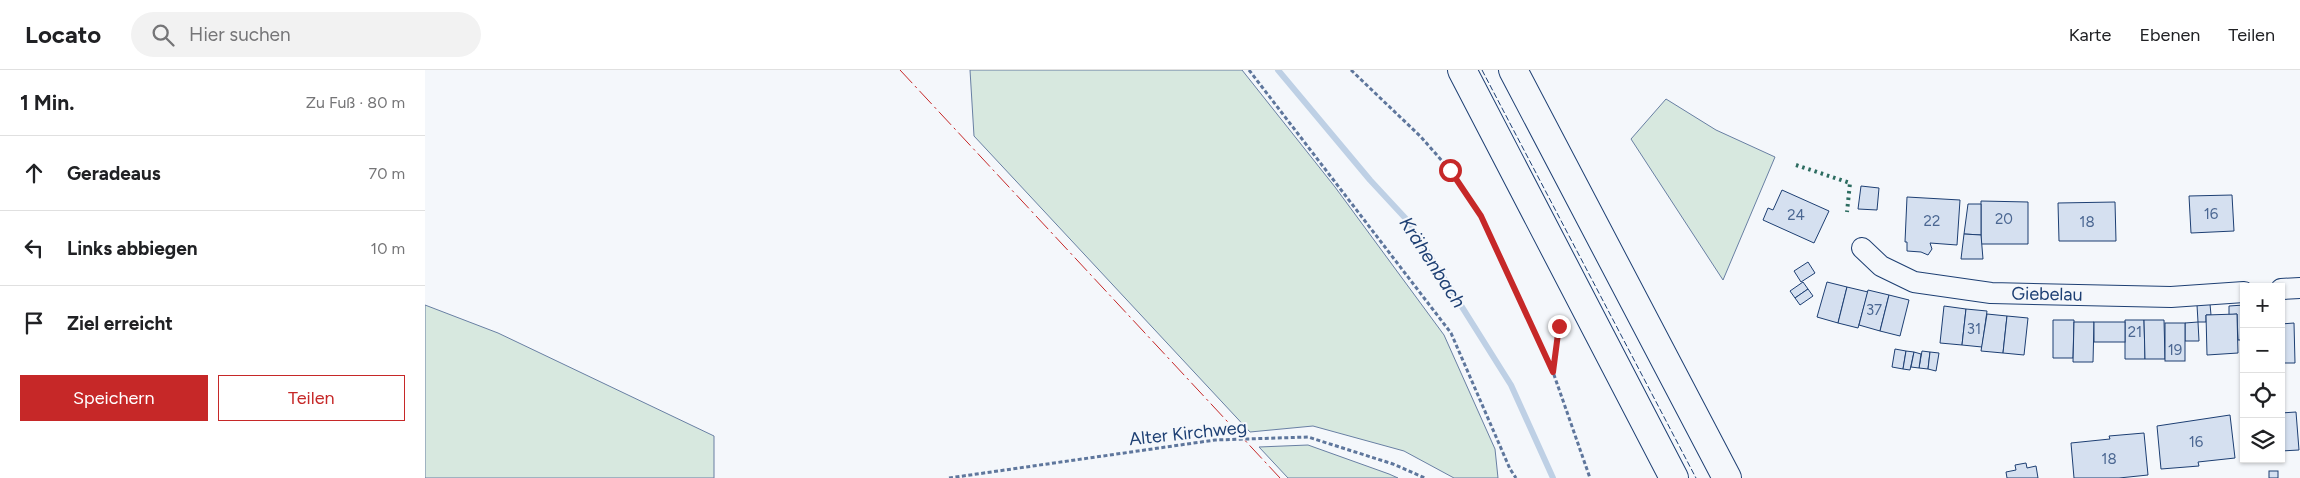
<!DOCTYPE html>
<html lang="de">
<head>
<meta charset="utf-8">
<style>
	body { margin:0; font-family:Figtree,sans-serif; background:#f2f2f2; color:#202124 }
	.controls { position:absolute; right:15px; bottom:15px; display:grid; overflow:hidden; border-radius:0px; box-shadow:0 1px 4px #0004 }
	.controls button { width:45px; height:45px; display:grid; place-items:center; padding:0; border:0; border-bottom:1px solid #e0e0e0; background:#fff; color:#202124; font:25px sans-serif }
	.stop { position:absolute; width:15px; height:15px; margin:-11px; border:4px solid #c62828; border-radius:50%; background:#fff }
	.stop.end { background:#c62828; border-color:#fff; box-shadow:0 1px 5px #0008 }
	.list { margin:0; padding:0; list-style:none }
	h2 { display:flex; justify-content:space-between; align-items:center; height:65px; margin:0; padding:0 20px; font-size:21px }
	h2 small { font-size:16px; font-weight:400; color:#757577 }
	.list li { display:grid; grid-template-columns:32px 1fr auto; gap:15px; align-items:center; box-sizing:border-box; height:75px; padding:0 20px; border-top:1px solid #e0e0e0 }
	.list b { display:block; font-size:19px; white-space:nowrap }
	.list em { font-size:16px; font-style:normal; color:#757577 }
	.actions { display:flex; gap:10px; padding:15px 20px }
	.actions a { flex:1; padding:11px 0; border:1px solid #c62828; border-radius:0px; text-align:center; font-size:18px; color:#c62828 }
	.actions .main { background:#c62828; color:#fff }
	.icon { flex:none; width:28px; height:28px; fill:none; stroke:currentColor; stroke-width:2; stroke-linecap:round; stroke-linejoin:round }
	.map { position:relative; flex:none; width:1875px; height:408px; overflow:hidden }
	header { display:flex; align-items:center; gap:30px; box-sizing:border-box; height:70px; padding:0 25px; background:#fff; border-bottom:1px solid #e0e0e0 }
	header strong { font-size:24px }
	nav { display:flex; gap:28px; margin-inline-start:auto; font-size:18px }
	.search { width:350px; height:45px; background:#f2f2f2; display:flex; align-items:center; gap:12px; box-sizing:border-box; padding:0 18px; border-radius:28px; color:#757577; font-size:19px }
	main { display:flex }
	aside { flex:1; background:#fff }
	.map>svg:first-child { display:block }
</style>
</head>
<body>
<header>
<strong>Locato</strong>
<div class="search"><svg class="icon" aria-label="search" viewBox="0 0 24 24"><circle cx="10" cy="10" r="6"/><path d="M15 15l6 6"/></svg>Hier suchen</div>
<nav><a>Karte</a><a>Ebenen</a><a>Teilen</a></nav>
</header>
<main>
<aside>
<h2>1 Min.<small>Zu Fuß · 80 m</small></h2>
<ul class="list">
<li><svg class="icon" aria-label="ahead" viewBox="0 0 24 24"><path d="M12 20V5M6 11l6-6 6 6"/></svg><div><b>Geradeaus</b></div><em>70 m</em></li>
<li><svg class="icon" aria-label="left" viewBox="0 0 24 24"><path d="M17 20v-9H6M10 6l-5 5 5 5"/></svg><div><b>Links abbiegen</b></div><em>10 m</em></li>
<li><svg class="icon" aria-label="arrive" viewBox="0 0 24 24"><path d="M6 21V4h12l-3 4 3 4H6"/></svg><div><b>Ziel erreicht</b></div></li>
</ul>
<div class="actions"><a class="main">Speichern</a><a>Teilen</a></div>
</aside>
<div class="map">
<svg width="1875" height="408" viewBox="0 0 1875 408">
	<rect width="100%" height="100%" fill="#f4f7fb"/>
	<g fill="#d7e8df" stroke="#687fa3">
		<polygon points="545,0 817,0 910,117 1019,265 1070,379 1073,408 1029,408 979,381 888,356 825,362 549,66"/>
		<polygon points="1241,29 1291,60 1350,87 1298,210 1206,69"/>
		<polygon points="0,235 73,263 289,366 289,408 0,408"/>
		<polygon points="883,375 964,404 973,408 863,408 834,377"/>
	</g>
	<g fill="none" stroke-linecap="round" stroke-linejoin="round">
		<polyline stroke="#bed0e5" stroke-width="6" points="853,0 945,110 983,151 1086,315 1128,408"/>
	</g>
	<g fill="#d5e0f0" stroke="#1d3f73">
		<polygon points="1436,116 1454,118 1452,140 1433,139"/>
		<polygon points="1357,120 1404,141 1389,173 1338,150 1343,138 1348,140"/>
		<polygon points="1807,125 1809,161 1766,163 1764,126"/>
		<polygon points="1482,127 1535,130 1532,175 1505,173 1507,179 1503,185 1496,182 1482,181 1482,172 1480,172"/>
		<polygon points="1556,131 1603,132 1603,174 1556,174"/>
		<polygon points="1690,132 1691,171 1634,171 1633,133"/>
		<polygon points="1543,134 1556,134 1556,165 1539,164"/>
		<polygon points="1539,164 1556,165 1558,189 1536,189"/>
		<polygon points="1383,192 1390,203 1376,212 1369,201"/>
		<polygon points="1378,212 1383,219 1370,228 1365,221"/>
		<polygon points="1402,212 1422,217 1413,253 1392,247"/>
		<polygon points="1422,217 1443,222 1433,258 1413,253"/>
		<polygon points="1383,219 1388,226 1375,235 1370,228"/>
		<polygon points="1443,220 1464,225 1455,261 1434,255"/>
		<polygon points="1464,225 1484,230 1475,266 1455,261"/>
		<polygon points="1785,234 1786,245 1781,245 1781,252 1773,252 1772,235"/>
		<polygon points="1819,235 1819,270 1813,270 1812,244 1804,245 1804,236"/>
		<polygon points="1519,236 1541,239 1537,275 1515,273"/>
		<polygon points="1541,239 1562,241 1557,277 1537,275"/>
		<polygon points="1562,244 1582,246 1578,283 1556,281"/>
		<polygon points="1812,244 1813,283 1782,285 1781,245"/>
		<polygon points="1582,246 1603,248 1599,285 1578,283"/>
		<polygon points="1628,250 1649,250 1648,288 1628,288"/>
		<polygon points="1700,250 1719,250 1720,289 1700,289"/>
		<polygon points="1719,250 1739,250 1740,289 1720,289"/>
		<polygon points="1649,252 1669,252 1668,292 1648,292"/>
		<rect x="1669" y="252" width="31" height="20"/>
		<polygon points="1773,252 1774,271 1760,271 1760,253"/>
		<rect x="1740" y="253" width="20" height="38"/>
		<polygon points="1869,253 1870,293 1856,293 1856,254"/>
		<polygon points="1470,279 1481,281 1478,299 1467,297"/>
		<polygon points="1481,281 1489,282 1485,300 1478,299"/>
		<polygon points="1497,281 1505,282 1503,299 1494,298"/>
		<polygon points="1489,282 1496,284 1494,298 1486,297"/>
		<polygon points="1505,282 1514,283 1511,301 1503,299"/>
		<polygon points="1871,342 1874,380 1856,381 1856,343"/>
		<polygon points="1805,345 1810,388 1773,392 1774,396 1736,399 1732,356"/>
		<polygon points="1719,363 1723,405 1694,408 1649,408 1646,373 1685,369 1684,366"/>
		<polygon points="1601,393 1602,398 1611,396 1613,408 1582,408 1581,402 1591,400 1590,395"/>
		<rect x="1844" y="401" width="9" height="7"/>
	</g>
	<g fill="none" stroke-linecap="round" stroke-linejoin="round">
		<defs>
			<g id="minor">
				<polyline points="1437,178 1456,196 1489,212 1566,223 1746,227 1819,222"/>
				<polyline points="1856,219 1875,218"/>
			</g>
			<g id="primary">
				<polyline points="1037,0 1249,408"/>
				<polyline points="1088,0 1302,408"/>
			</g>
		</defs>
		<use href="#minor" stroke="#1d3f73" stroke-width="22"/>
		<use href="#primary" stroke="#1d3f73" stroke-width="30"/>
		<g stroke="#5e769c" stroke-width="3" stroke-dasharray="4 2.5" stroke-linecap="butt">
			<polyline points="824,0 1026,263 1085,399 1091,408"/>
			<polyline points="926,0 996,67 1025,100 1056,146 1128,302 1165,408"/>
			<polyline points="1129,300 1134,256"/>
			<polyline points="524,408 790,370 883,367 968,394 1000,408"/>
		</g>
		<use href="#minor" stroke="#f4f7fb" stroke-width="20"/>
		<use href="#primary" stroke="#f4f7fb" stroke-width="28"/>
		<polyline stroke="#2c6c60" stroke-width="4" stroke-dasharray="2.5 4" stroke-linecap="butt" points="1371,95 1425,113 1422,142"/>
		<polyline stroke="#1d3f73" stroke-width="1" stroke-dasharray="6 2.5" stroke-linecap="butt" points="1057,0 1271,408"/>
		<polyline stroke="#c62828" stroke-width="1" stroke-dasharray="18 4 2.5 4" stroke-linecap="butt" points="475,0 855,408"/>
	</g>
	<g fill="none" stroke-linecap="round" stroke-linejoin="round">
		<polyline stroke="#c62828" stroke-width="6" points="1025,100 1056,146 1128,302 1134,256"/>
	</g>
	<g text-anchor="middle" stroke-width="4" stroke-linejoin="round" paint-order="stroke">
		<g font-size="15" fill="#4b6792">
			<text x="1786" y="149">16</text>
			<text x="1371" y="150">24</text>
			<text x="1579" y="154">20</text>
			<text x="1507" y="156">22</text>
			<text x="1662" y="157">18</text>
			<text x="1449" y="245">37</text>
			<text x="1549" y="264">31</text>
			<text x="1710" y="267">21</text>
			<text x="1750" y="285">19</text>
			<text x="1771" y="377">16</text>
			<text x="1684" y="394">18</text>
		</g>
		<g font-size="18" fill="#1d3f73" stroke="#f4f7fb">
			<text transform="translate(1622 224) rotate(1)" y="6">Giebelau</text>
			<text transform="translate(763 363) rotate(-6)" y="6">Alter Kirchweg</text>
		</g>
		<g font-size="19" font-style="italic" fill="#1d3f73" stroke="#f4f7fb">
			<text transform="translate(1008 192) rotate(57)" y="7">Krähenbach</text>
		</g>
	</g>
</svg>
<div class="controls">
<button>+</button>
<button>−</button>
<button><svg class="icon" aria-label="locate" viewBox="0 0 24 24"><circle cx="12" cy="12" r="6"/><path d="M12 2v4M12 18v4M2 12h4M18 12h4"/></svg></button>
<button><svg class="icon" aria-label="layers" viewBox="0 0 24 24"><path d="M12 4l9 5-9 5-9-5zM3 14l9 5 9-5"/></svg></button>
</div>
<div class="stop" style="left:1025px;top:100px"></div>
<div class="stop end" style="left:1134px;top:256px"></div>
</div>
</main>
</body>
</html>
